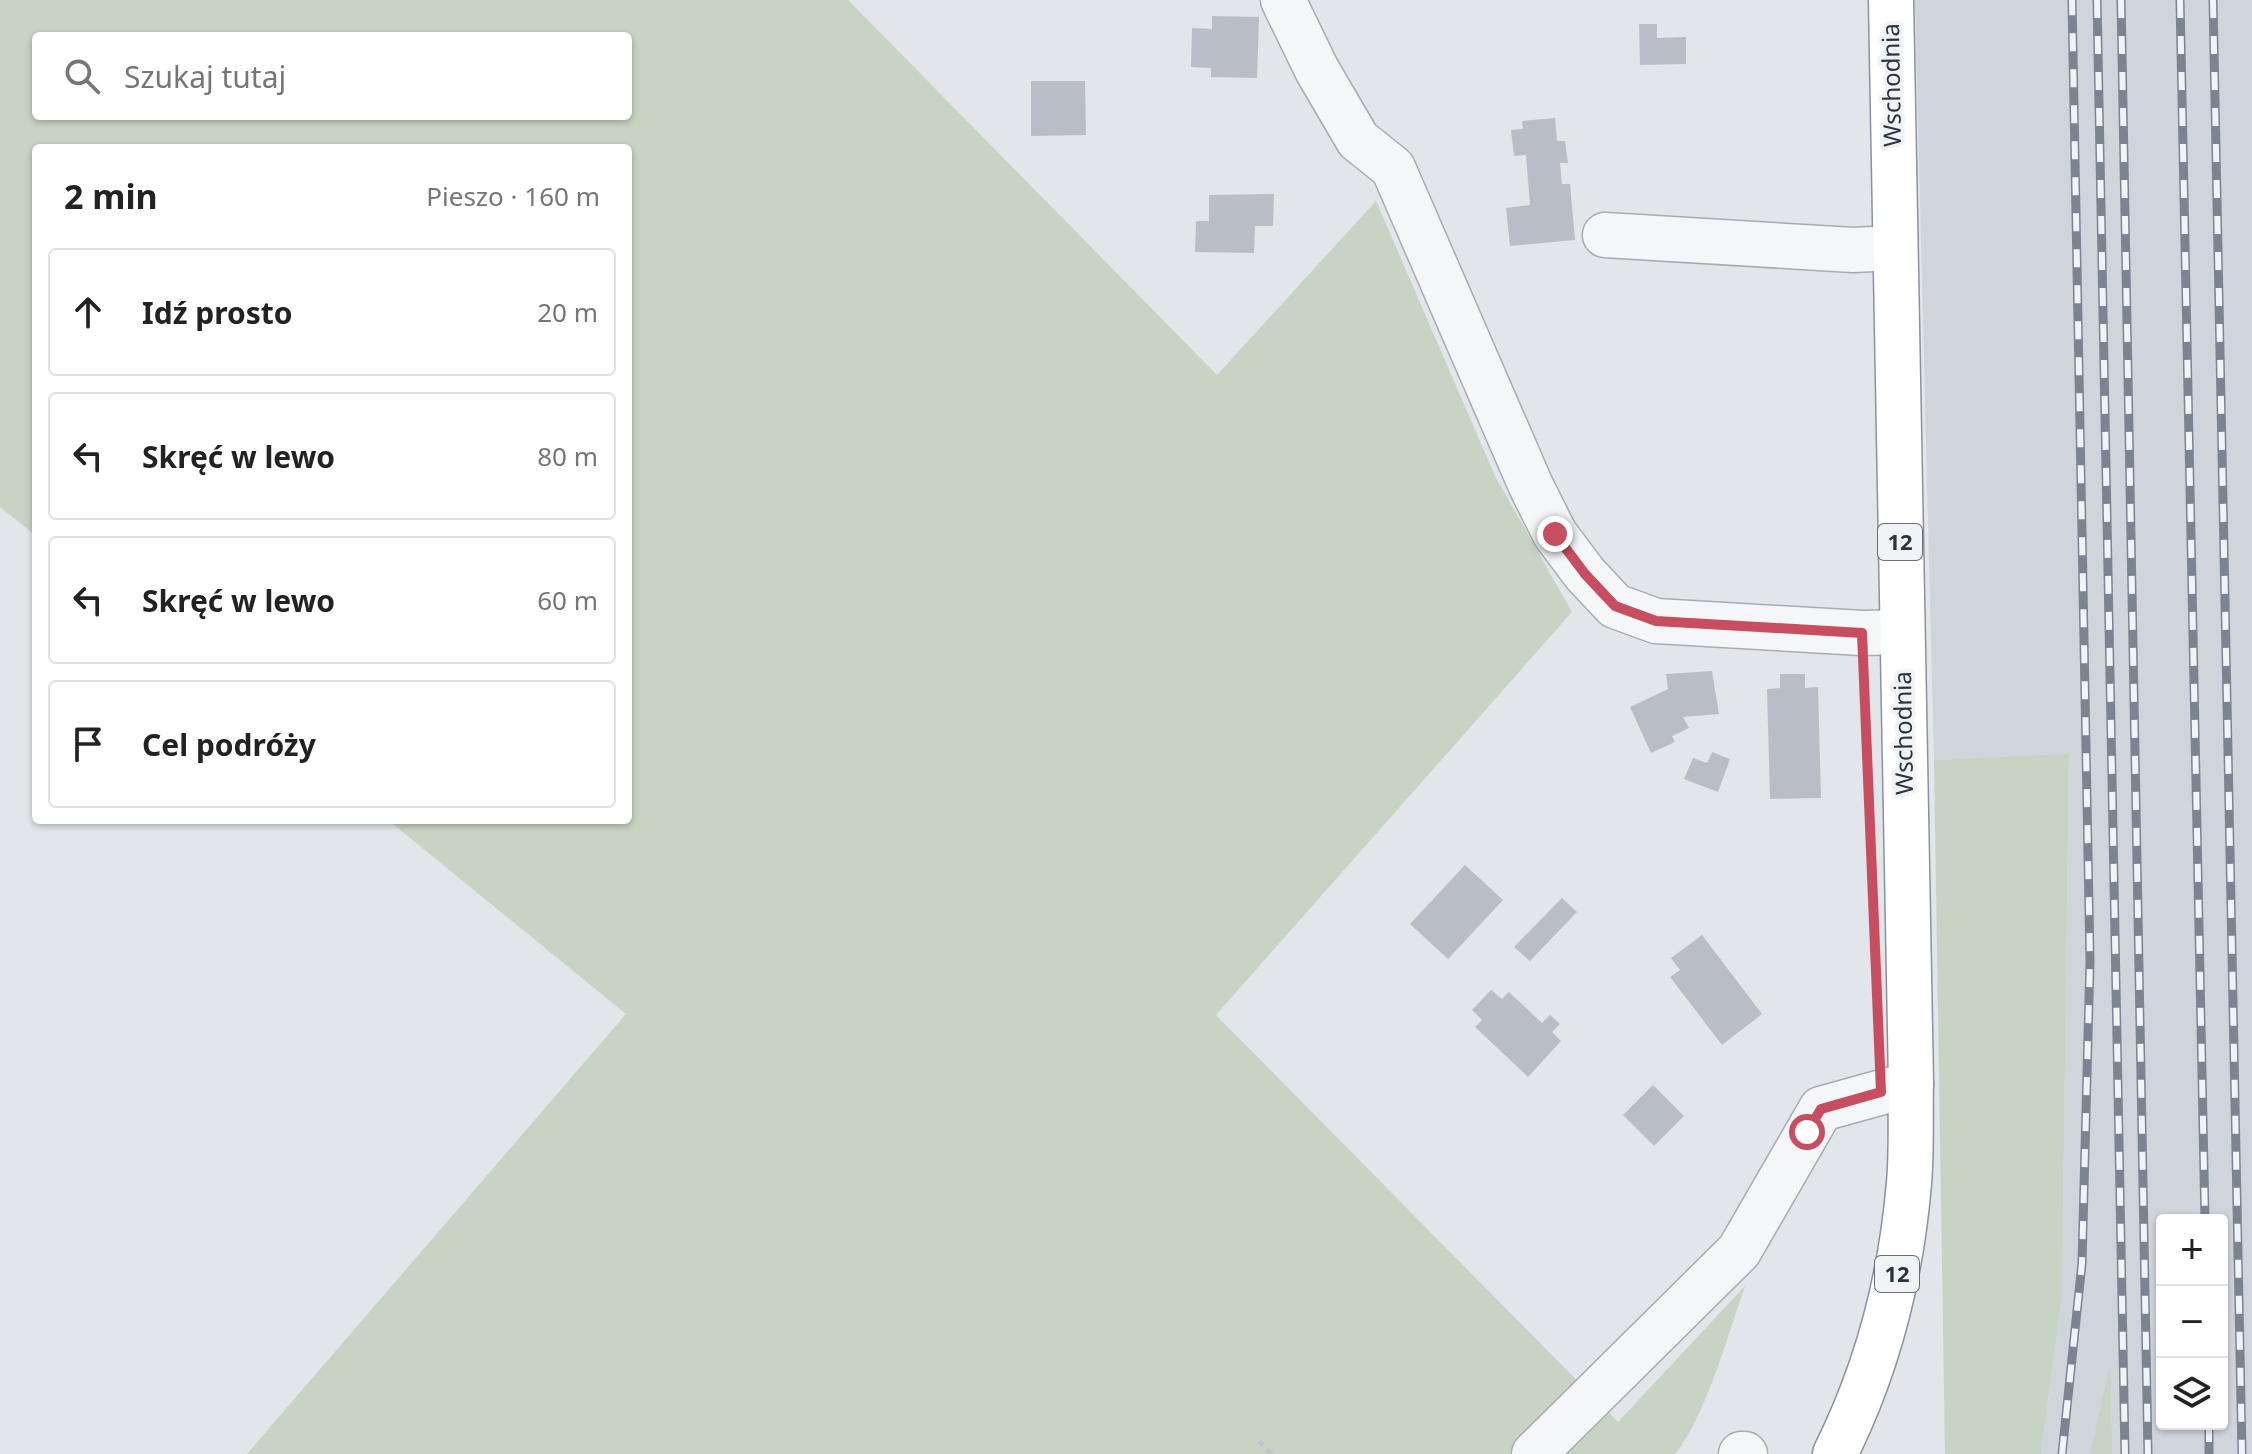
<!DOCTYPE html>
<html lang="pl">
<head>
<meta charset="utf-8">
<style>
	body { margin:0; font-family:"Noto Sans",sans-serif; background:#f6f6f6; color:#222 }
	.controls { position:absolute; right:24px; bottom:24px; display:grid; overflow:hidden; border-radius:8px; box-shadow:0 2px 6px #0004 }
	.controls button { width:72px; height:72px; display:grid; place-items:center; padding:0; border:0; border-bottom:2px solid #e0e0e0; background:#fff; color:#222; font:40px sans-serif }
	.stop { position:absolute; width:24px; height:24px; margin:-18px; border:6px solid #c74e61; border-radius:50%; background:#fff }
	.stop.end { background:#c74e61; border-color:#fff; box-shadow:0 2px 8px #0008 }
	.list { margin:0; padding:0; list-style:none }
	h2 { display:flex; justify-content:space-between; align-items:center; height:104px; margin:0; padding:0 32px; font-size:34px }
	h2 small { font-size:26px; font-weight:400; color:#767676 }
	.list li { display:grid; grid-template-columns:52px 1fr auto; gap:24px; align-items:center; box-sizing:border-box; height:128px; margin:0 16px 16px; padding:0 16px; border:2px solid #e0e0e0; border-radius:8px }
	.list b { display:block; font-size:30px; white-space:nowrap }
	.list em { font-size:26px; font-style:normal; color:#767676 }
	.icon { flex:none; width:44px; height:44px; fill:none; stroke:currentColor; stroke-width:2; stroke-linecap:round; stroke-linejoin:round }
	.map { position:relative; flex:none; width:2252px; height:1454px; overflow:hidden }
	.search { position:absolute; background:#fff; box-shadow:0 2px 6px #0004; left:32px; top:32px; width:600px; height:88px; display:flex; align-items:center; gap:20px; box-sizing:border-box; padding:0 28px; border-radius:8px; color:#767676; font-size:30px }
	.panel { position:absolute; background:#fff; box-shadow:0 2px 6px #0004; left:32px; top:144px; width:600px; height:680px; border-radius:8px }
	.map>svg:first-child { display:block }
</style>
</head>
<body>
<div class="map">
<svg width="2252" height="1454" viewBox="0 0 2252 1454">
	<rect width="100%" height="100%" fill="#e2e5e9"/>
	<path fill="#d0d4db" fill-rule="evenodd" d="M1915,0h337v1454h-211l21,-159 7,-540 -135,5zM2162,1220h60v204h-60z"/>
	<g fill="#c7d3c3" fill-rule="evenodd">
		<path d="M0,0h848l369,375 159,-174 119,275 77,136 -356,403 402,407 127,-136c-17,48 -39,130 -70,168h-1428l379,-440 -238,-194h240v-672h-592v388l-36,-29zM36,36h592v80h-592z"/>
		<polygon points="2069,754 2062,1295 2041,1454 1945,1454 1934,760"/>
		<polygon points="2110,1366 2112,1454 2090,1454"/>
	</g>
	<g fill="#b9bec6">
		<polygon points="1212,16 1259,17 1257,78 1211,77 1211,68 1191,67 1192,28 1212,29"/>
		<polygon points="1639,24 1657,24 1657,38 1686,37 1686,64 1640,65"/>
		<polygon points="1031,81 1085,81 1086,135 1031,136"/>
		<polygon points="1555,118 1557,141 1565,141 1568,163 1560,163 1562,184 1570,184 1575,240 1510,246 1506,208 1530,205 1526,155 1514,156 1511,130 1523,129 1522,121"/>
		<polygon points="1274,194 1273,226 1255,226 1254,253 1195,252 1196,221 1209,221 1209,195"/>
		<polygon points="1712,671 1719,714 1683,717 1689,728 1672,736 1675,742 1651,753 1630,707 1668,689 1666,674"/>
		<polygon points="1780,674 1805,674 1805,688 1818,687 1821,798 1770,799 1767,689 1780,688"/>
		<polygon points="1712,752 1730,759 1718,792 1684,779 1693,758 1707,763"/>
		<polygon points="1465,865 1503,900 1448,959 1410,924"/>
		<polygon points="1562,898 1577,912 1530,961 1514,947"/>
		<polygon points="1702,935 1762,1014 1722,1045 1670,977 1680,970 1671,958"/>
		<polygon points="1491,990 1502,999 1509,992 1542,1023 1550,1015 1560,1024 1552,1032 1561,1041 1528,1077 1475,1027 1482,1020 1472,1010"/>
		<polygon points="1653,1085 1684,1116 1654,1146 1623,1115"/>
	</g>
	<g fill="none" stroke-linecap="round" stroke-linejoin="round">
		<defs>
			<g id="minor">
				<polyline points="1283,0 1317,70 1358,140 1393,168 1531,486 1555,534 1585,574 1615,606 1656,621 1862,633 1902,632"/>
				<polyline points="1605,235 1853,250 1894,248"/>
				<polyline points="1534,1454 1739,1251 1821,1109 1911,1084"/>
				<polyline points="1741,1454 1745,1454"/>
			</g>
			<path id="highway" d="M1835,1454c43,-86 66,-176 74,-271 3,-33 1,-66 2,-99l-20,-1084"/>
		</defs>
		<use href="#minor" stroke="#a7acb3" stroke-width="47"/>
		<use href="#highway" stroke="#8a929f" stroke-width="47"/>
		<polyline stroke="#c0c3c8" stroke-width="5" stroke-dasharray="6 6" stroke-linecap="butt" points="1259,1441 1272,1454"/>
		<use href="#minor" stroke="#f4f6f8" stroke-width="44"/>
		<use href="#highway" stroke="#fff" stroke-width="44"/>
		<defs>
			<g id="rail">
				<polyline points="2097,0 2125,1454"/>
				<polyline points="2121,0 2148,1454"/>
				<polyline points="2180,0 2205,1220"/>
				<polyline points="2213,0 2242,1454"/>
				<polyline points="2209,1424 2209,1454"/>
				<polyline points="2062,1454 2082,1263 2090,961 2072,0"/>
			</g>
		</defs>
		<use href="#rail" stroke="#7c8492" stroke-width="9"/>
		<use href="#rail" stroke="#f1f4f7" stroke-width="6" stroke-dasharray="18" stroke-linecap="butt"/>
	</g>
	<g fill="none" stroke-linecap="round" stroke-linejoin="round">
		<polyline stroke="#c74e61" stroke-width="10" points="1555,534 1585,574 1615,606 1656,621 1862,633 1881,1092 1821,1109 1807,1132"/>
	</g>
	<g text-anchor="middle" stroke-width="8" stroke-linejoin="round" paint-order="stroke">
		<g fill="#f1f4f7" stroke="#666d77" stroke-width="2">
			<rect x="1878" y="524" width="44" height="36" rx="6"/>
			<rect x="1875" y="1256" width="44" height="36" rx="6"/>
		</g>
		<g font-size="22" font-weight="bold" fill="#2b3340">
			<text x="1900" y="550">12</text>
			<text x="1897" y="1282">12</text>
		</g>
		<g font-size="24" fill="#2b3340" stroke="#f1f4f7">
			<text transform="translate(1892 85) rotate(-91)" y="8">Wschodnia</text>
			<text transform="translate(1904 733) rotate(-91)" y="8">Wschodnia</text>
		</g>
	</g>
</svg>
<div class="controls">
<button>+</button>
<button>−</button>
<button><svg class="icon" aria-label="layers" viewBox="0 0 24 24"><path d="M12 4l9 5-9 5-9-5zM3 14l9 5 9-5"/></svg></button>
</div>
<div class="stop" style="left:1807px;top:1132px"></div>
<div class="stop end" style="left:1555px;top:534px"></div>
<div class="search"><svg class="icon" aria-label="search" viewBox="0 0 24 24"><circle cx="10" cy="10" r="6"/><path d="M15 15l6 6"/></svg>Szukaj tutaj</div>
<section class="panel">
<h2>2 min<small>Pieszo · 160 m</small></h2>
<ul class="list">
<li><svg class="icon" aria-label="ahead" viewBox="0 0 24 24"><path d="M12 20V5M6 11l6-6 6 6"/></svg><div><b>Idź prosto</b></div><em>20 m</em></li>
<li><svg class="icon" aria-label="left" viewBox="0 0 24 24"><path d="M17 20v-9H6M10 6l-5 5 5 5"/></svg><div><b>Skręć w lewo</b></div><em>80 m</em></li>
<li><svg class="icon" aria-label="left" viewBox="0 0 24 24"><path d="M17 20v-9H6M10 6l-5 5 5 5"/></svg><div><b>Skręć w lewo</b></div><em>60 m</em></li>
<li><svg class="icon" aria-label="arrive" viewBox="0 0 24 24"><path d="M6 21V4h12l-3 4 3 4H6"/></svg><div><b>Cel podróży</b></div></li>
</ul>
</section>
</div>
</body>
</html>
